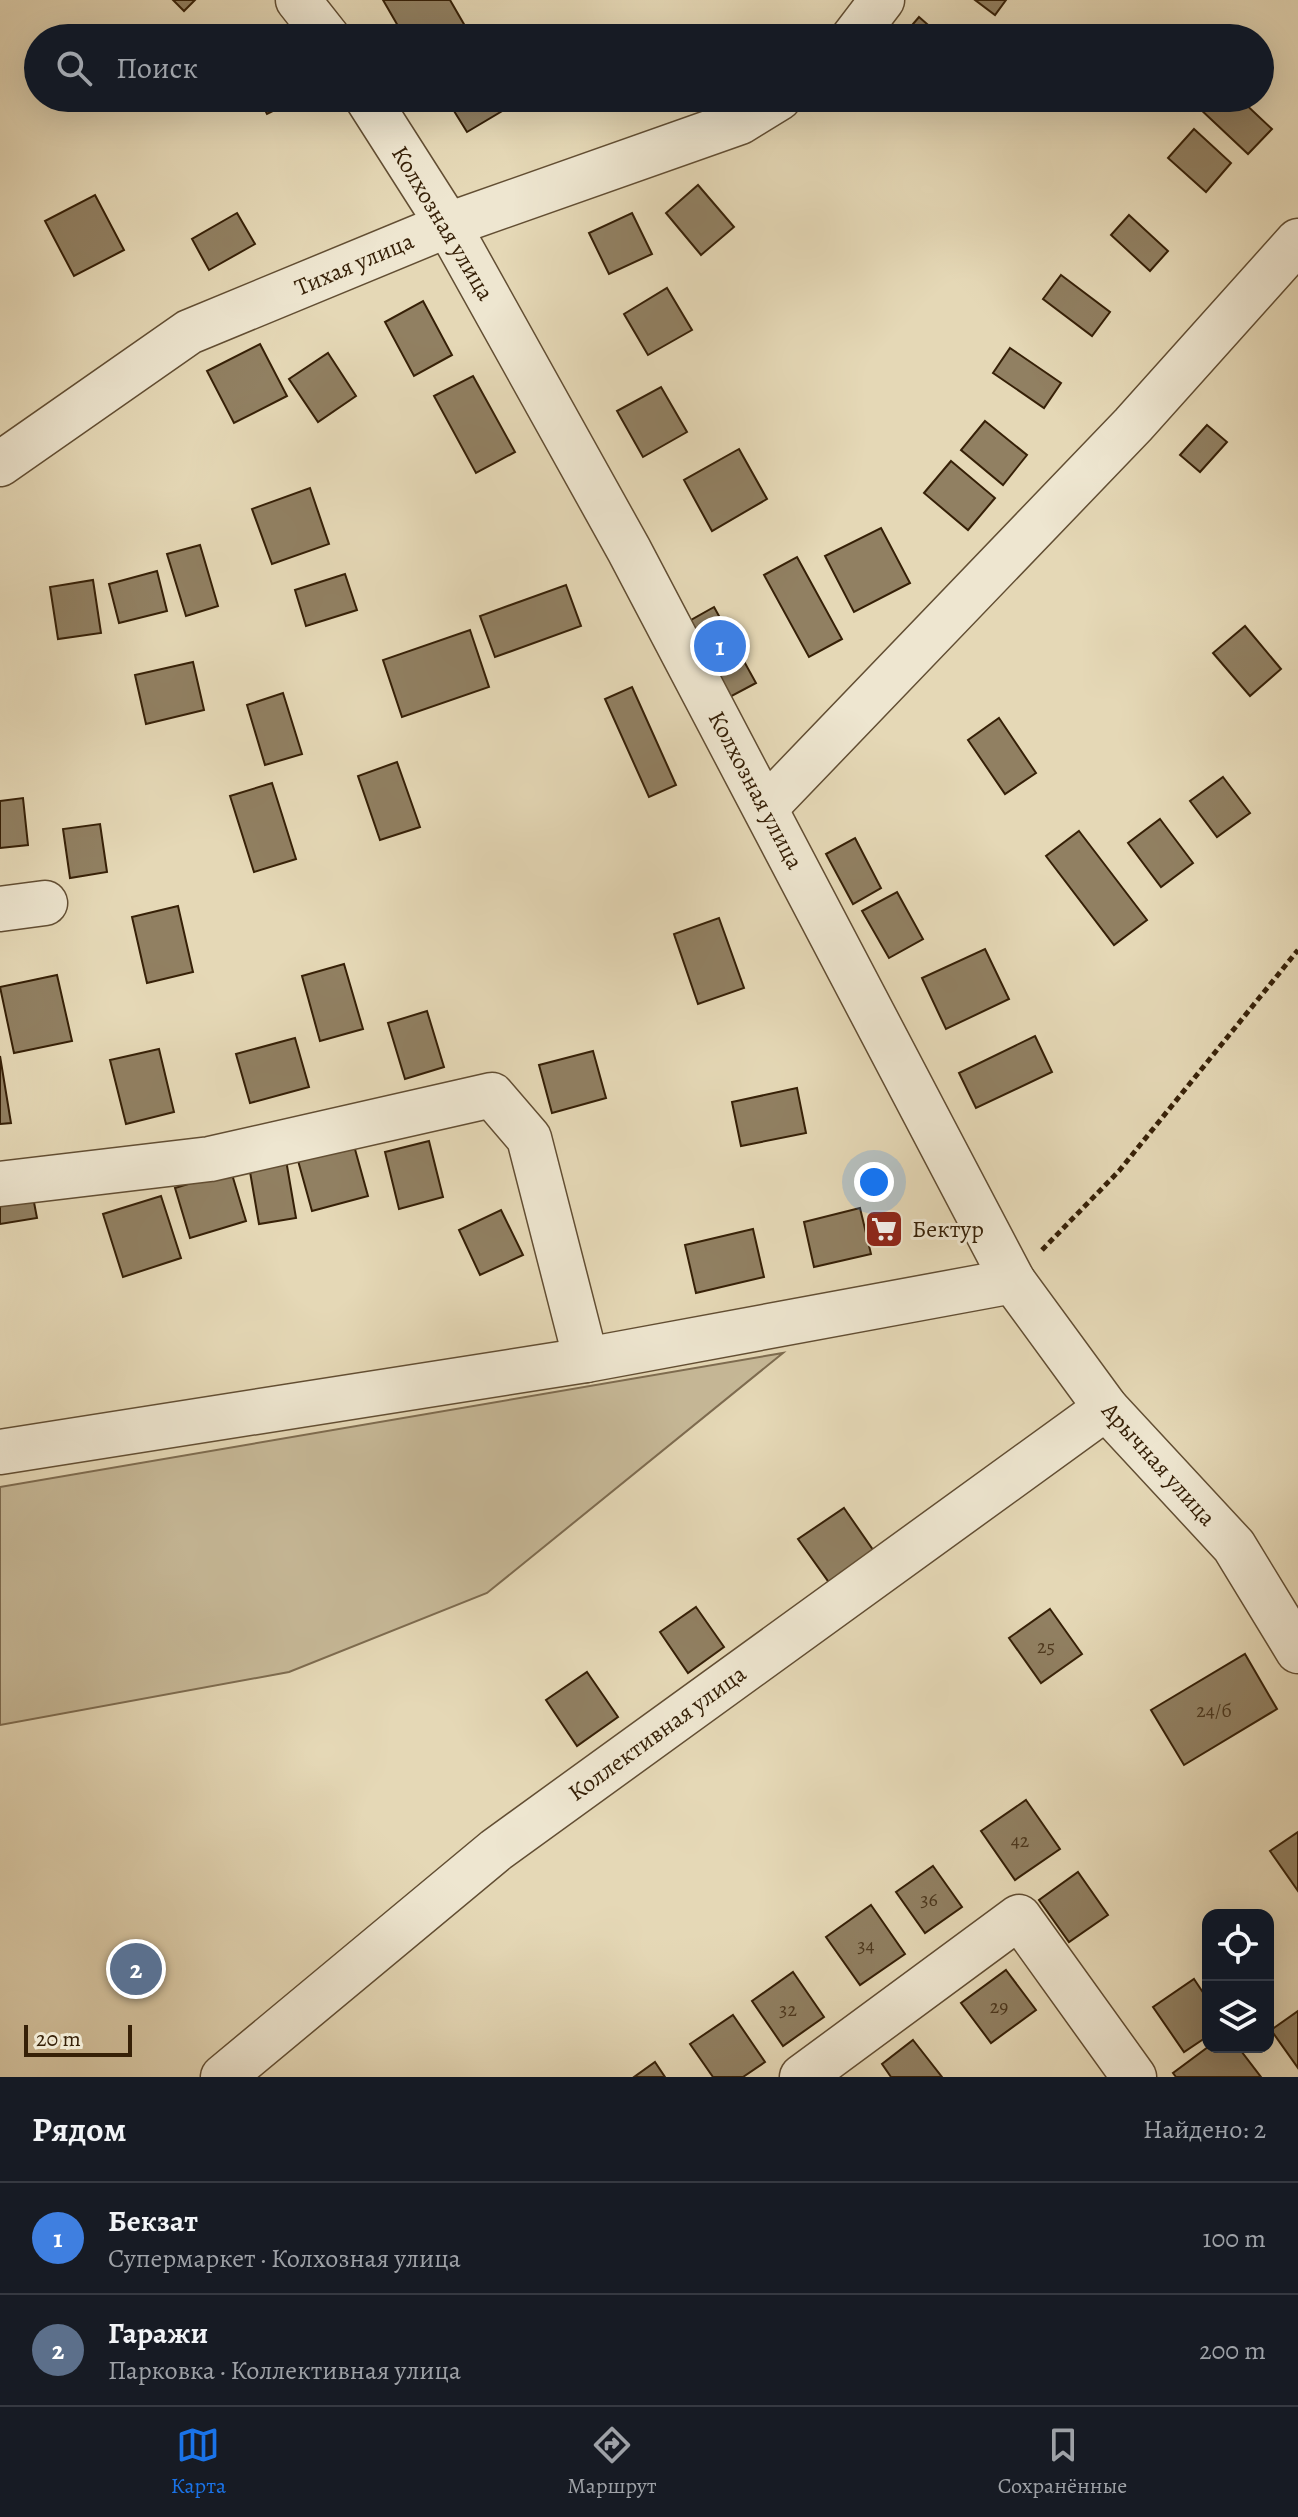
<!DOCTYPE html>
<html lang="ru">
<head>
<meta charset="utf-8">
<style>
	body { margin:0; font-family:Alegreya,serif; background:#242831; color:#f1f3f6 }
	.controls { position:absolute; right:24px; bottom:24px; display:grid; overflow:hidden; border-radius:16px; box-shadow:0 8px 32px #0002 }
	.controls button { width:72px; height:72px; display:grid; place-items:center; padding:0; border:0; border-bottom:2px solid #363941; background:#171b24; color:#f1f3f6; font:40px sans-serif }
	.scale { position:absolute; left:24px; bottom:20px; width:108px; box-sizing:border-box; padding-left:8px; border:4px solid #362007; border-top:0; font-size:22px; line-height:28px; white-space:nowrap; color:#362007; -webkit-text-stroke:6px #eee6d0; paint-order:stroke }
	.you { position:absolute; left:874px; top:1182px; width:28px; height:28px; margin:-20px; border:6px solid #fff; border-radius:50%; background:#1a73e8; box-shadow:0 0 0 12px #1a73e833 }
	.badge { display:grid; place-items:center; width:52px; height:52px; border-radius:50%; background:#1a73e8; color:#fff; font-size:26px; font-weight:700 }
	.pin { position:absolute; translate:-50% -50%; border:4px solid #fff; box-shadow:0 2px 8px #0006 }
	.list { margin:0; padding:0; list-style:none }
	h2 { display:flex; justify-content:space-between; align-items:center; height:104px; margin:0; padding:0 32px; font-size:34px }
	h2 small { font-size:26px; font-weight:400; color:#9ea1a6 }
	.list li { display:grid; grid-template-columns:52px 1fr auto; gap:24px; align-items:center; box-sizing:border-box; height:112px; padding:0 32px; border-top:2px solid #363941 }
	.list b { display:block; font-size:30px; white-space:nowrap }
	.list p { margin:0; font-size:26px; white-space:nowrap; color:#9ea1a6 }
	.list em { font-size:26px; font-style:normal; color:#9ea1a6 }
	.icon { flex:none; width:44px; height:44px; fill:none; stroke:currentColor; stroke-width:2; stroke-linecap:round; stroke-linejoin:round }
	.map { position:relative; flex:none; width:1298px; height:2077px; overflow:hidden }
	.search { position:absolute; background:#171b24; box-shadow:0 8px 32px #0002; left:24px; right:24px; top:24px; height:88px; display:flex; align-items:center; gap:20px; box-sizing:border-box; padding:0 28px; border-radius:44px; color:#9ea1a6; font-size:30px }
	.sheet { height:328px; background:#171b24 }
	nav { display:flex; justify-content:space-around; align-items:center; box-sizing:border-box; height:112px; border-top:2px solid #363941; background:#171b24; font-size:22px; color:#9ea1a6 }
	nav a { display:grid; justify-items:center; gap:4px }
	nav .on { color:#1a73e8 }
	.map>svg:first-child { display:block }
</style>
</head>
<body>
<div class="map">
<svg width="1298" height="2077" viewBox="0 0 1298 2077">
	<rect width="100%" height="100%" fill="#e5d8b6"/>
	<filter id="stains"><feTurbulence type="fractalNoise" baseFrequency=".0025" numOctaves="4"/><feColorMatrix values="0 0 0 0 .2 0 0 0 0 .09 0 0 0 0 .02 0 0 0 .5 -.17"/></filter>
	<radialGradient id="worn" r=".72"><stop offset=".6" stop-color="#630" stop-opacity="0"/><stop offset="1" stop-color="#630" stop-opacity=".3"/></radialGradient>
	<polygon fill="#c7b998" stroke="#7e6c50" stroke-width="2" points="783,1353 487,1593 289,1672 0,1725 0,1487"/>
	<g fill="#918062" stroke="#362007" stroke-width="2">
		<polygon points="173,0 195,0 184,11"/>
		<polygon points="383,0 450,0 465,26 445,38 405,38"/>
		<polygon points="975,0 1006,0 995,15"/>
		<polygon points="919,17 943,38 901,38"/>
		<polygon points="288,30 292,38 274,38"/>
		<polygon points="259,98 299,98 267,114"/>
		<polygon points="446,98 511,98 514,104 467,132"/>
		<polygon points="1207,98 1239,98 1272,129 1248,154 1198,107"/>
		<polygon points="1194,129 1231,163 1206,192 1168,158"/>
		<polygon points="698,185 734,227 701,255 666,213"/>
		<polygon points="95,195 124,250 74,276 45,221"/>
		<polygon points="237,213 255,244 209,270 192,239"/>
		<polygon points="632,213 652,254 609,274 589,233"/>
		<polygon points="1129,215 1168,251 1150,271 1111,235"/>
		<polygon points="1061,275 1110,312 1092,336 1043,299"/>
		<polygon points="667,288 692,330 648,355 624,314"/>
		<polygon points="423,301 452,355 414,376 385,322"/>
		<polygon points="260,344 287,396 234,423 207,371"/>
		<polygon points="1010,348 1061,383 1044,408 993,373"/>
		<polygon points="328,353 356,396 318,422 289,379"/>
		<polygon points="473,376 515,452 476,473 434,396"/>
		<polygon points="661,387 687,432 643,457 617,411"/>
		<polygon points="985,421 1027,455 1003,485 961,450"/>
		<polygon points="1207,425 1227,442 1200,472 1180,455"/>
		<polygon points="739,449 767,499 712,531 684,480"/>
		<polygon points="951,461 995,498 968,530 924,493"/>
		<polygon points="310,488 329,544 272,564 252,509"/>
		<polygon points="881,528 910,583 854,612 825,556"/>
		<polygon points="200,545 218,606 186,616 167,554"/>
		<polygon points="797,557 842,639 809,657 764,575"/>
		<polygon points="157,571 167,611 119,623 109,584"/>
		<polygon points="345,574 357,610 306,626 295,590"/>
		<polygon points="93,580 101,633 58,639 50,587"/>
		<polygon points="566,585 581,626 495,657 480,616"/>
		<polygon points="714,607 756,683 726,699 684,624"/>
		<polygon points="1245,626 1281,669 1250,696 1213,653"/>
		<polygon points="470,630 489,687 402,717 383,660"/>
		<polygon points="193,662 204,710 146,724 135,675"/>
		<polygon points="632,687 676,785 649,797 605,699"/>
		<polygon points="283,693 302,754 265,765 247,705"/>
		<polygon points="999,718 1036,773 1005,794 968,740"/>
		<polygon points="397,762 420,827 380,840 358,776"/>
		<polygon points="1223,777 1250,813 1217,837 1190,801"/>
		<polygon points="272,783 296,859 254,872 230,796"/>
		<polygon points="23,798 28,845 0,848 0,801"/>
		<polygon points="1160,819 1193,863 1161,887 1128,843"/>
		<polygon points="100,824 107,872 70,878 63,829"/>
		<polygon points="1079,831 1147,920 1114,945 1046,856"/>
		<polygon points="855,838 881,888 853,904 826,854"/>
		<polygon points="897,892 923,939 889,958 862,911"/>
		<polygon points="178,906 193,972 147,983 132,917"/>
		<polygon points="719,918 744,988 698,1004 674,934"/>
		<polygon points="985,949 1009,999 946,1029 922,978"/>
		<polygon points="344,964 363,1029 320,1041 302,976"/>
		<polygon points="57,975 72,1041 14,1053 0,987"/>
		<polygon points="427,1011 444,1067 405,1079 388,1023"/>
		<polygon points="1035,1036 1052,1072 976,1108 959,1073"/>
		<polygon points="295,1038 309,1087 250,1103 236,1054"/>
		<polygon points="159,1049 174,1112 126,1124 110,1060"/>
		<polygon points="593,1051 606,1098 552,1113 539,1065"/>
		<polygon points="0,1056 11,1123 0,1124"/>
		<polygon points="797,1088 806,1133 741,1146 732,1102"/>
		<polygon points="429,1141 443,1197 399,1209 385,1152"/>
		<polygon points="353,1142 368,1196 312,1211 297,1157"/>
		<polygon points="286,1160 296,1218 259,1224 249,1166"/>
		<polygon points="231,1171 246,1221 190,1238 175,1188"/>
		<polygon points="32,1192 37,1218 0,1224 0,1197"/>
		<polygon points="161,1196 181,1258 123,1277 103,1214"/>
		<polygon points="860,1208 871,1254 814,1267 804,1222"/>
		<polygon points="501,1210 523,1255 480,1275 459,1230"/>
		<polygon points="753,1229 764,1277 696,1293 685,1245"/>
		<polygon points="844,1508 878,1557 833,1588 798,1539"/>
		<polygon points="696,1607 724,1647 688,1673 660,1632"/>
		<polygon points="1050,1609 1082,1654 1041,1683 1009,1638"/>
		<polygon points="1245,1654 1277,1709 1184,1765 1151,1710"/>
		<polygon points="587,1672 618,1717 577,1746 546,1700"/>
		<polygon points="1026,1800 1060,1849 1015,1880 981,1831"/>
		<polygon points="1298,1832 1298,1891 1270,1851"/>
		<polygon points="933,1866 962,1907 925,1933 896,1892"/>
		<polygon points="1078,1872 1108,1915 1069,1942 1039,1900"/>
		<polygon points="871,1905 905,1954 860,1985 826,1937"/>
		<polygon points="1006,1970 1036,2010 991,2043 961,2003"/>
		<polygon points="793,1972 824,2017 783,2046 752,2001"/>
		<polygon points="1194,1979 1208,2000 1208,2036 1184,2052 1153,2007"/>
		<polygon points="1298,2011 1298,2068 1271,2030"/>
		<polygon points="733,2015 765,2062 743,2077 713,2077 690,2044"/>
		<polygon points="913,2040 942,2077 891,2077 882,2064"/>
		<polygon points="1208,2047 1238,2047 1261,2077 1176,2077 1173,2073"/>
		<polygon points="655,2062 665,2077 634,2077"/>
	</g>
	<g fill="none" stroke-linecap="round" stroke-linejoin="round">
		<defs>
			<g id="minor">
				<polyline points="298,0 328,38"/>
				<polyline points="853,38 882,0"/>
				<polyline points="367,98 448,225 629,550 1013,1281 1106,1408 1234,1546 1298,1651"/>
				<polyline points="0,464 189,332 448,225 740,122 779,98"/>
				<polyline points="766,807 1133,425 1298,241"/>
				<polyline points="0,909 45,903"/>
				<polyline points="0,1184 210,1159 492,1095 529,1138 586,1360"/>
				<polyline points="0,1452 586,1360 1013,1281"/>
				<polyline points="223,2077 496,1850 1106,1408"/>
				<polyline points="802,2077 1019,1917 1134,2077"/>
			</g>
		</defs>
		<use href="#minor" stroke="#624e33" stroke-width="47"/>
		<polyline stroke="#362007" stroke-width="5" stroke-dasharray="6 4" stroke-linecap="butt" points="1042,1250 1119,1171 1298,950"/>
		<use href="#minor" stroke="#eee6d0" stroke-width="44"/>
	</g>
	<defs>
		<symbol id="supermarket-square" viewBox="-11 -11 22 22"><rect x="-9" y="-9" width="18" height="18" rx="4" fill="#8f2418" stroke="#eee6d0"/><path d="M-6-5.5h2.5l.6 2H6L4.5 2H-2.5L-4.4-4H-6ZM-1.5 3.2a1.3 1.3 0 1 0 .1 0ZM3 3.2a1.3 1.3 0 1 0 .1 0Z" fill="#fff"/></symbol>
	</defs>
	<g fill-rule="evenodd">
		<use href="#supermarket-square" x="862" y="1207" width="44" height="44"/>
	</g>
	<g text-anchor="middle" stroke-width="6" stroke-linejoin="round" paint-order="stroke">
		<g font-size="20" fill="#4d381e">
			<text x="1046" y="1653">25</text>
			<text x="1214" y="1717">24/б</text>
			<text x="1020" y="1847">42</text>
			<text x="929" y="1906">36</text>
			<text x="866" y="1952">34</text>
			<text x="999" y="2013">29</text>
			<text x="788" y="2016">32</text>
		</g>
		<g font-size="24" fill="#362007" stroke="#eee6d0">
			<text transform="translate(443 223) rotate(59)" y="8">Колхозная улица</text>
			<text transform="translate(354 264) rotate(-23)" y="8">Тихая улица</text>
			<text transform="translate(756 790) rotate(62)" y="8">Колхозная улица</text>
			<text transform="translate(1159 1464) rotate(48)" y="8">Арычная улица</text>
			<text transform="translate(657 1733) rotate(-36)" y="8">Коллективная улица</text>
		</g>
		<g font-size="24" fill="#362007" stroke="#eee6d0" text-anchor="start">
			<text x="912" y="1237">Бектур</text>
		</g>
	</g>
	<rect width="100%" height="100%" filter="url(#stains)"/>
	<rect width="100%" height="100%" fill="url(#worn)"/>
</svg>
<div class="controls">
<button><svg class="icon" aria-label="locate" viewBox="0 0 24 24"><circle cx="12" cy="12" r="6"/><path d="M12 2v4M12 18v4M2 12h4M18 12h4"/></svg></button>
<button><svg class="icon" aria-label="layers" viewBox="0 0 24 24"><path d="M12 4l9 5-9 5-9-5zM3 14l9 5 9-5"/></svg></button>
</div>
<div class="scale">20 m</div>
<div class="you"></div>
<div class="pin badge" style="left:720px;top:646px;background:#3f7fe0">1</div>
<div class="pin badge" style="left:136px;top:1969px;background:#5c6f8a">2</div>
<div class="search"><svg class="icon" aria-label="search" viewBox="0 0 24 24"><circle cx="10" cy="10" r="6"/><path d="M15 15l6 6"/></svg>Поиск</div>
</div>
<section class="sheet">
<h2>Рядом<small>Найдено: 2</small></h2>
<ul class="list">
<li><span class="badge" style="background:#3f7fe0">1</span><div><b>Бекзат</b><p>Супермаркет · Колхозная улица</p></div><em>100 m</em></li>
<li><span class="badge" style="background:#5c6f8a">2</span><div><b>Гаражи</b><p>Парковка · Коллективная улица</p></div><em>200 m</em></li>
</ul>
</section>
<nav>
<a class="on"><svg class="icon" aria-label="map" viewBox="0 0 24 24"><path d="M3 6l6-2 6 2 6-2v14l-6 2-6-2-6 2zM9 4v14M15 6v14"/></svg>Карта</a>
<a><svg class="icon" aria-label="directions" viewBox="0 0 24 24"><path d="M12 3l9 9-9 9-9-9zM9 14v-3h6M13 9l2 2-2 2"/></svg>Маршрут</a>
<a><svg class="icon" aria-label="saved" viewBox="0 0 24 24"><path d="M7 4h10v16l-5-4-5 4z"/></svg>Сохранённые</a>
</nav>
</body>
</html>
